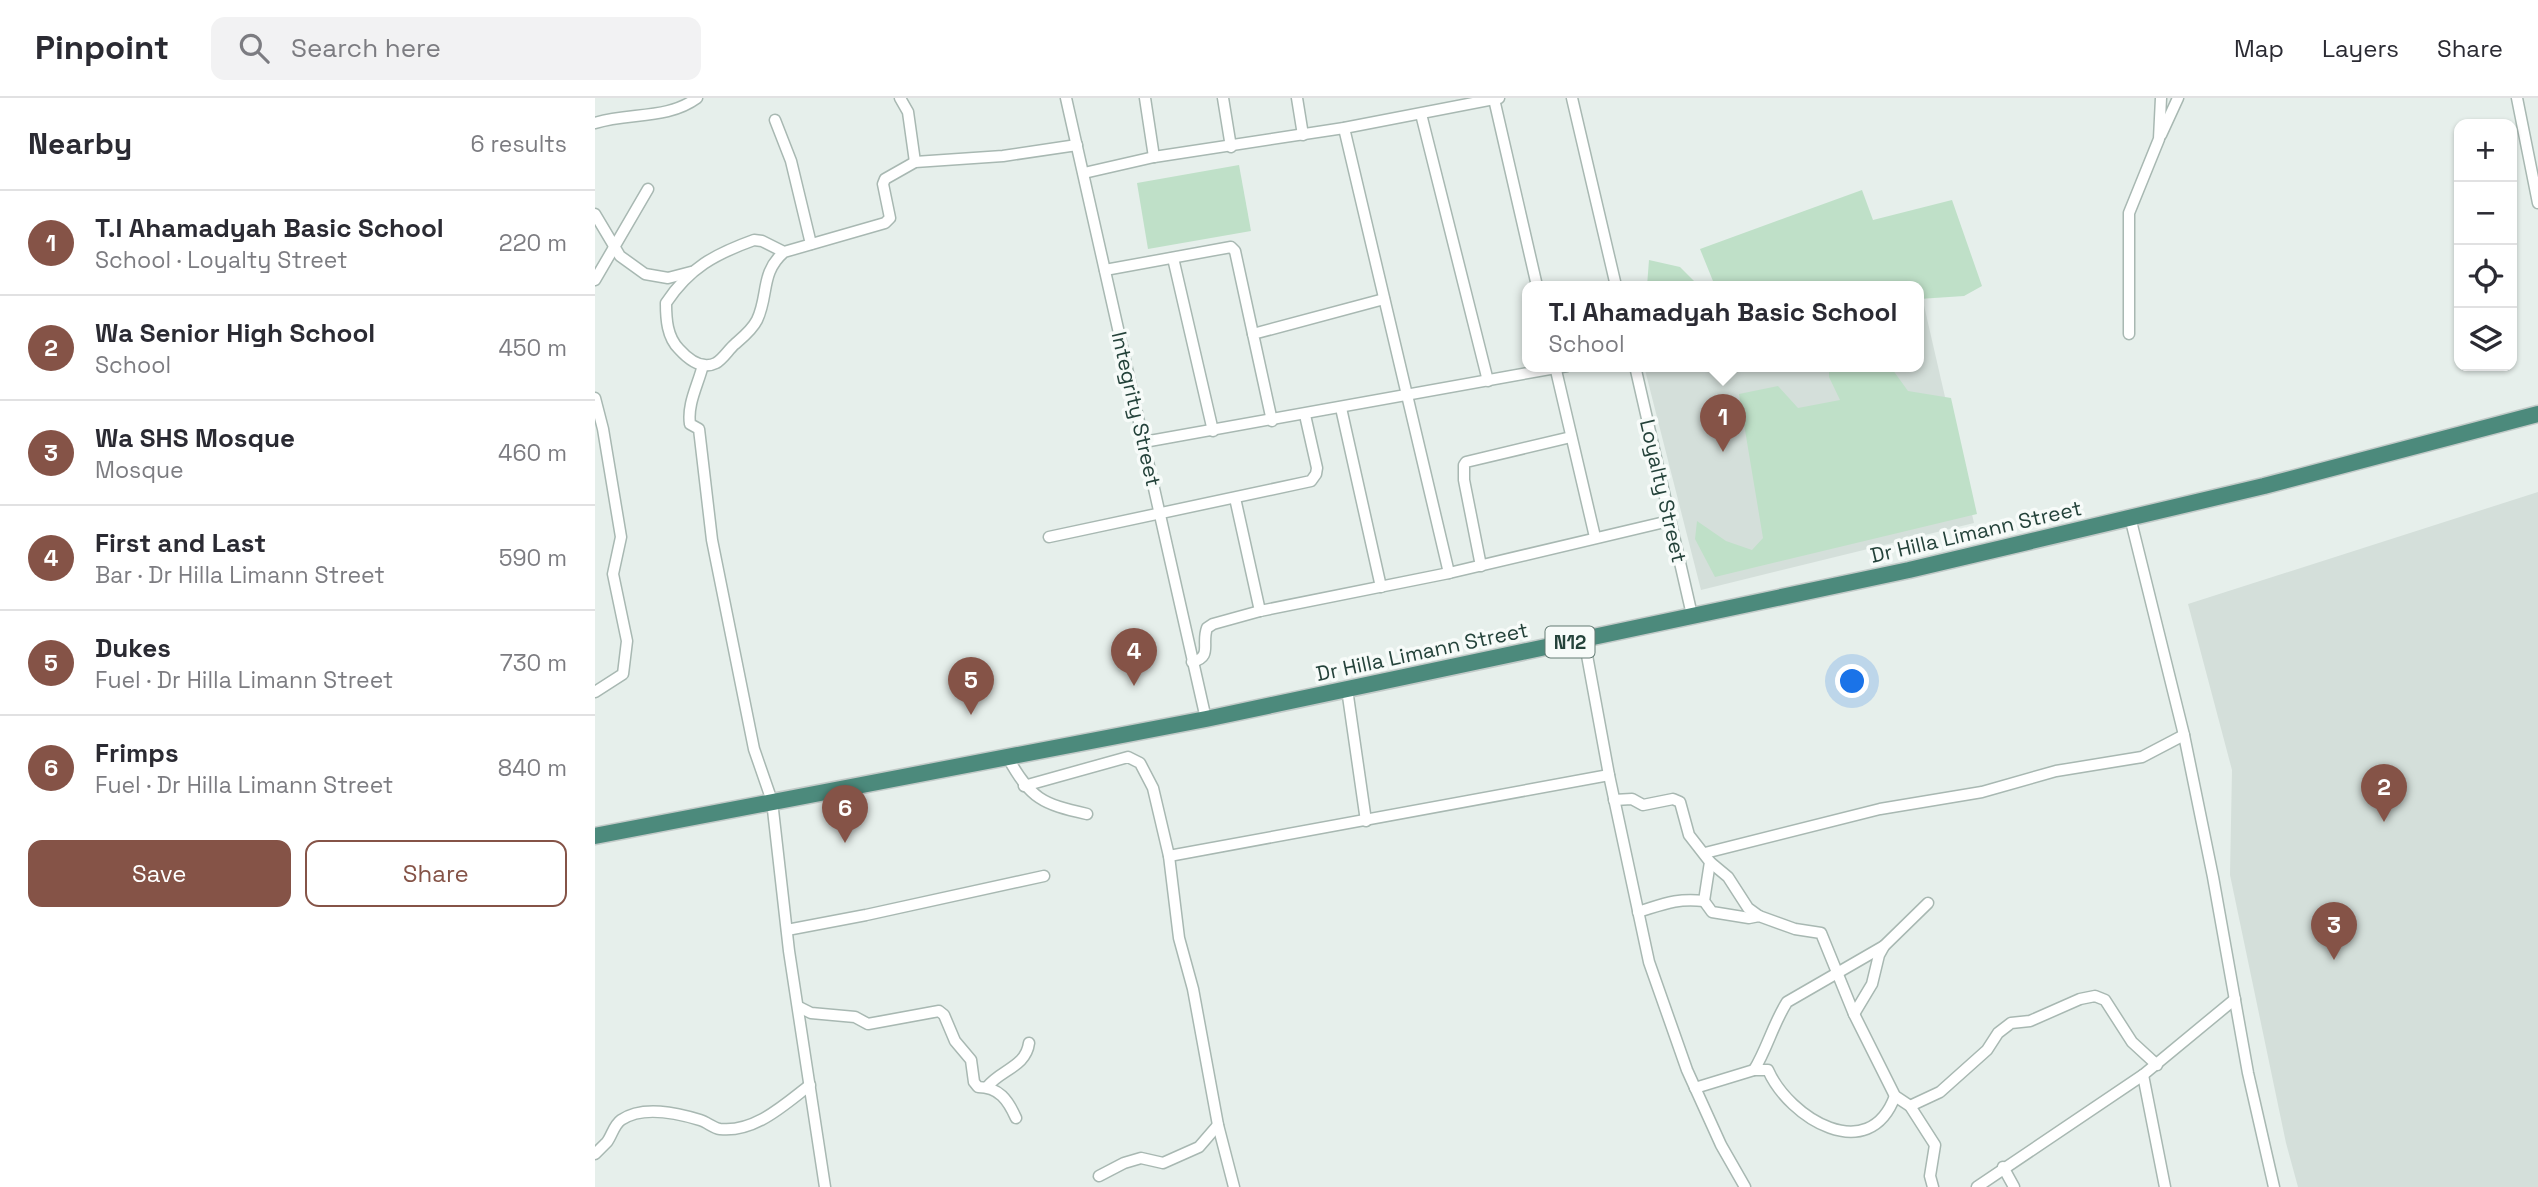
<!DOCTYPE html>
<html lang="en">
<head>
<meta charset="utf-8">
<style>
	body { margin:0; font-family:"Space Grotesk",sans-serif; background:#f2f2f3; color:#2b2b33 }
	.controls { position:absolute; right:21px; top:21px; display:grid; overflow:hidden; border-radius:14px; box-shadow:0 2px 5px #0004 }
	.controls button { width:63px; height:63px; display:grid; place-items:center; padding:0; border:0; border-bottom:2px solid #e1e1e2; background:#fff; color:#2b2b33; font:35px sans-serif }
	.you { position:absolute; left:1258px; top:584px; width:24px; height:24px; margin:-18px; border:5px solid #fff; border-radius:50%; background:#1a73e8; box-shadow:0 0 0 10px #1a73e833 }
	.badge { display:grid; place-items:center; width:46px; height:46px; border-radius:50%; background:#855347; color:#fff; font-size:23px; font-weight:700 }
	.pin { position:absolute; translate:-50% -58px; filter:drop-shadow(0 2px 4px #0008) }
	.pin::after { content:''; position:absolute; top:37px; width:24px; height:21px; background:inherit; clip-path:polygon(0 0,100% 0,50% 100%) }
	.popup { position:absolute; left:927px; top:183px; width:402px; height:91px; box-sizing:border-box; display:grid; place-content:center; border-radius:14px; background:#fff; filter:drop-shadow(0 2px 5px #0005); font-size:23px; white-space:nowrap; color:#7c7c81 }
	.popup b { font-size:26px; color:#2b2b33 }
	.popup::after { content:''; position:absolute; left:50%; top:100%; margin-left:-14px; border:14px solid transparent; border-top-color:#fff }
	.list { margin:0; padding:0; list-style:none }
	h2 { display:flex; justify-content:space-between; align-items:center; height:91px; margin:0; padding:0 28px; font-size:30px }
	h2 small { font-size:23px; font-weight:400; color:#7c7c81 }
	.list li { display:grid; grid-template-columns:46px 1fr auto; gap:21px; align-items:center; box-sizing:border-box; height:105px; padding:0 28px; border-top:2px solid #e1e1e2 }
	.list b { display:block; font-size:26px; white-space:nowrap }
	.list p { margin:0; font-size:23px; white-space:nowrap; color:#7c7c81 }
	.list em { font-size:23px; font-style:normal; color:#7c7c81 }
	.actions { display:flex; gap:14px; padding:21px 28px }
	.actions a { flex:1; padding:16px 0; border:2px solid #855347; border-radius:14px; text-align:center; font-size:24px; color:#855347 }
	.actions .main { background:#855347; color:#fff }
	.icon { flex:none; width:38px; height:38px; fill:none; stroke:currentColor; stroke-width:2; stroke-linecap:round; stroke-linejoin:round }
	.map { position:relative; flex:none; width:1943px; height:1089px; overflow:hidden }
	header { display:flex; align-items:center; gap:42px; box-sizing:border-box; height:98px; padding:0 35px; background:#fff; border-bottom:2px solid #e1e1e2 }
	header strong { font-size:33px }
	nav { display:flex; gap:38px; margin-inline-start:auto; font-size:24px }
	.search { width:490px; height:63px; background:#f2f2f3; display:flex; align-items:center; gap:18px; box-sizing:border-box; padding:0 24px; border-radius:14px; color:#7c7c81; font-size:26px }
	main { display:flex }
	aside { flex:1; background:#fff }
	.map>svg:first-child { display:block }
</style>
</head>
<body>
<header>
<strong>Pinpoint</strong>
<div class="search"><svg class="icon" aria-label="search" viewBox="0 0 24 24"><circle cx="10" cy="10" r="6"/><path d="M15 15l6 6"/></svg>Search here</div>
<nav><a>Map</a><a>Layers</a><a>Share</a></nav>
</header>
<main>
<aside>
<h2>Nearby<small>6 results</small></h2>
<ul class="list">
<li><span class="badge">1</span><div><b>T.I Ahamadyah Basic School</b><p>School · Loyalty Street</p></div><em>220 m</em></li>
<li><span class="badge">2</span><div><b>Wa Senior High School</b><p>School</p></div><em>450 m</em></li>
<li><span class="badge">3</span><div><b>Wa SHS Mosque</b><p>Mosque</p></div><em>460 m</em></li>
<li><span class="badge">4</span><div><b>First and Last</b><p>Bar · Dr Hilla Limann Street</p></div><em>590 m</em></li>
<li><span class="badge">5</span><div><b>Dukes</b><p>Fuel · Dr Hilla Limann Street</p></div><em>730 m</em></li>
<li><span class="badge">6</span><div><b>Frimps</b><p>Fuel · Dr Hilla Limann Street</p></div><em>840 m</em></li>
</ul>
<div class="actions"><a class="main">Save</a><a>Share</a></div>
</aside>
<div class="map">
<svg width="1943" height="1089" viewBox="0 0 1943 1089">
	<rect width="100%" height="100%" fill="#e6efeb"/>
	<g fill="#d4dfda">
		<polygon points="1319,164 1379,425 1106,492 1049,268 1324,268 1324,188"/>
		<polygon points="1943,394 1943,1089 1703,1089 1691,1045 1635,777 1637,672 1593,506"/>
	</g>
	<g fill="#bfe0c8">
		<polygon points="644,67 656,133 553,151 542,85"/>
		<polygon points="1267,92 1278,122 1357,102 1387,188 1369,198 1324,201 1324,188 1120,188 1105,151"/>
		<polygon points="1054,162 1085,169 1102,186 1108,188 1052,188"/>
		<polygon points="1234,268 1295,268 1313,293 1356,300 1382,416 1120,479 1100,441 1102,423 1131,443 1157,452 1168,440 1144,296 1183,288 1203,310 1245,302 1234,279"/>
	</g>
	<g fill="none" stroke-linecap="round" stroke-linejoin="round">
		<defs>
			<g id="minor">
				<polyline points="305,0 313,14 320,64"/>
				<polyline points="471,0 611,621"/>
				<polyline points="550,0 559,59"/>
				<polyline points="628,0 636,49"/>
				<polyline points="702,0 708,37"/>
				<polyline points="977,0 1021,188"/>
				<polyline points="1922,0 1943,105"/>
				<polyline points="899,1 942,188"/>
				<polyline points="826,16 893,283"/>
				<polyline points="180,22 196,63 216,146"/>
				<path d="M0,25c34,-11 72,-3 102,-25"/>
				<polyline points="749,30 854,475"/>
				<polyline points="1566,37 1583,0"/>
				<polyline points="489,75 559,59 749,30 904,0"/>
				<polyline points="0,116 25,158 50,176 73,180 96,174"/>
				<path d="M189,154l-22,-11 -8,-1c-39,14 -65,28 -88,63 0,16 1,34 13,46 9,10 23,21 37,14 7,-4 13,-14 19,-19 8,-7 17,-14 22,-24 12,-25 3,-47 27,-68l101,-29 5,-5 -7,-34 2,-5 30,-17 88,-6 74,-11"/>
				<polyline points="578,160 618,333"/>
				<polyline points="510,172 636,149 640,153 658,236"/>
				<polyline points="0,182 53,91"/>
				<polyline points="1534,236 1534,115 1564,41 1566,0"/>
				<path d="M108,267c-5,20 -16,39 -13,59l9,5 13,111 42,209 18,52 17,150 36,236"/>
				<polyline points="960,268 1000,439"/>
				<polyline points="1040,268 1097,517"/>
				<polyline points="0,300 8,331 26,439 18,476 32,543 28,576 0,594"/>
				<polyline points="746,310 786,489"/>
				<polyline points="677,323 658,236 789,201"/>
				<polyline points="549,344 972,268"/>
				<polyline points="640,400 665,513"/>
				<polyline points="1535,419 1589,637 1618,779 1653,975 1679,1089"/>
				<polyline points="454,439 716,383 721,376 722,370 710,317"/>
				<polyline points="886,468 869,382 869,367 871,364 976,339"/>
				<polyline points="989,541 1014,677 1054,864 1092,972 1126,1047 1150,1089"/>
				<path d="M597,564c21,-5 9,-18 15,-34l6,-4 47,-13 189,-38 220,-52"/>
				<polyline points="752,591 771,723"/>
				<path d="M413,660c23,41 34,46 79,56"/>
				<polyline points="429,688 533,659 545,665 558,690 574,758 584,840 598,891 623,1027 639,1089"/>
				<polyline points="1019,702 1037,701 1048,707 1078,701 1085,704 1094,737 1115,764 1109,803 1117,814 1154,820 1164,818 1200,831 1226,835 1259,916 1300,998 1315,1008 1340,1047 1335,1078 1338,1089"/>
				<polyline points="1110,755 1285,711 1387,694 1461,673 1547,659 1589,637"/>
				<polyline points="574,758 1014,677"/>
				<polyline points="1115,764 1133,779 1153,810 1164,818"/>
				<path d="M1043,814c26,-8 38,-14 66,-11"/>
				<polyline points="192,832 271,817 449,778"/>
				<path d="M204,909l12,6 44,4 13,7 71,-13 5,4 11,26 16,19 3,22 4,5c21,0 30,13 38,31"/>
				<polyline points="1259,916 1277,886 1284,857 1289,848 1333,805"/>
				<path d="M1159,972c13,-21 19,-46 33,-68l97,-56"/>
				<polyline points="1548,977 1570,1089"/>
				<path d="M392,989c13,-17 39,-20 42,-44"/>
				<path d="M1100,990l59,-18h14c21,48 101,97 127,26"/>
				<polyline points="1315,1008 1345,994 1392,952 1403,935 1416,925 1435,923 1485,901 1500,898 1510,902 1537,944 1562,967"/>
				<path d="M0,1056c4,-4 8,-8 12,-12 5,-7 7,-17 14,-22 22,-15 56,-7 79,0 7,2 13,8 20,9 35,4 65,-25 90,-44"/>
				<polyline points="1408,1069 1419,1089"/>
				<polyline points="504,1078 529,1065 546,1060 568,1065 604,1049 623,1027"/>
				<polyline points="1382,1089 1548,977 1640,901"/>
			</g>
			<polyline id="trunk" points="0,738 611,621 1314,472 1669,388 1943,316"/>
		</defs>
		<use href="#minor" stroke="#a8b8b2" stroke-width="13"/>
		<use href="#trunk" stroke="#c2cac8" stroke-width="19"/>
		<use href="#minor" stroke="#fff" stroke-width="10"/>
		<use href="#trunk" stroke="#4c8a7c" stroke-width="16"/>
	</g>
	<g text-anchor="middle" stroke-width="7" stroke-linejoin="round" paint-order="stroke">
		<rect fill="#f7fbf9" stroke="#637a73" stroke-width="2" x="950.5" y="528.5" width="49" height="31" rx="5"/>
		<g font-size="19" font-weight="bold" fill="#24423a">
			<text x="975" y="551">N12</text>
		</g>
		<g font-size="21" fill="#24423a" stroke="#f7fbf9">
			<text transform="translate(541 311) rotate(77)" y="7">Integrity Street</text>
			<text transform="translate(1068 393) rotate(77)" y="7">Loyalty Street</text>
			<text transform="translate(1381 434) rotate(-13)" y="7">Dr Hilla Limann Street</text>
			<text transform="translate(827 554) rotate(-12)" y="7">Dr Hilla Limann Street</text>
		</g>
	</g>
</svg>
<div class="controls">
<button>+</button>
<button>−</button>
<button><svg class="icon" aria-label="locate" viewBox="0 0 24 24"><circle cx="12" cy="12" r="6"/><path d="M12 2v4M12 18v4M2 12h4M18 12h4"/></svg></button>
<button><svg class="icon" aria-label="layers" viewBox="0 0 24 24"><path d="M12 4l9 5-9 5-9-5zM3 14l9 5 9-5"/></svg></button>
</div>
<div class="you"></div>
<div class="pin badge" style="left:1128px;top:354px">1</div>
<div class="popup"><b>T.I Ahamadyah Basic School</b>School</div>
<div class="pin badge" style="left:1789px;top:724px">2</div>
<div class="pin badge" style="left:1739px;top:862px">3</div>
<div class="pin badge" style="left:539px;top:588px">4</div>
<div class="pin badge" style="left:376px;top:617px">5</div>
<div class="pin badge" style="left:250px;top:745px">6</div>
</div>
</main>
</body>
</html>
